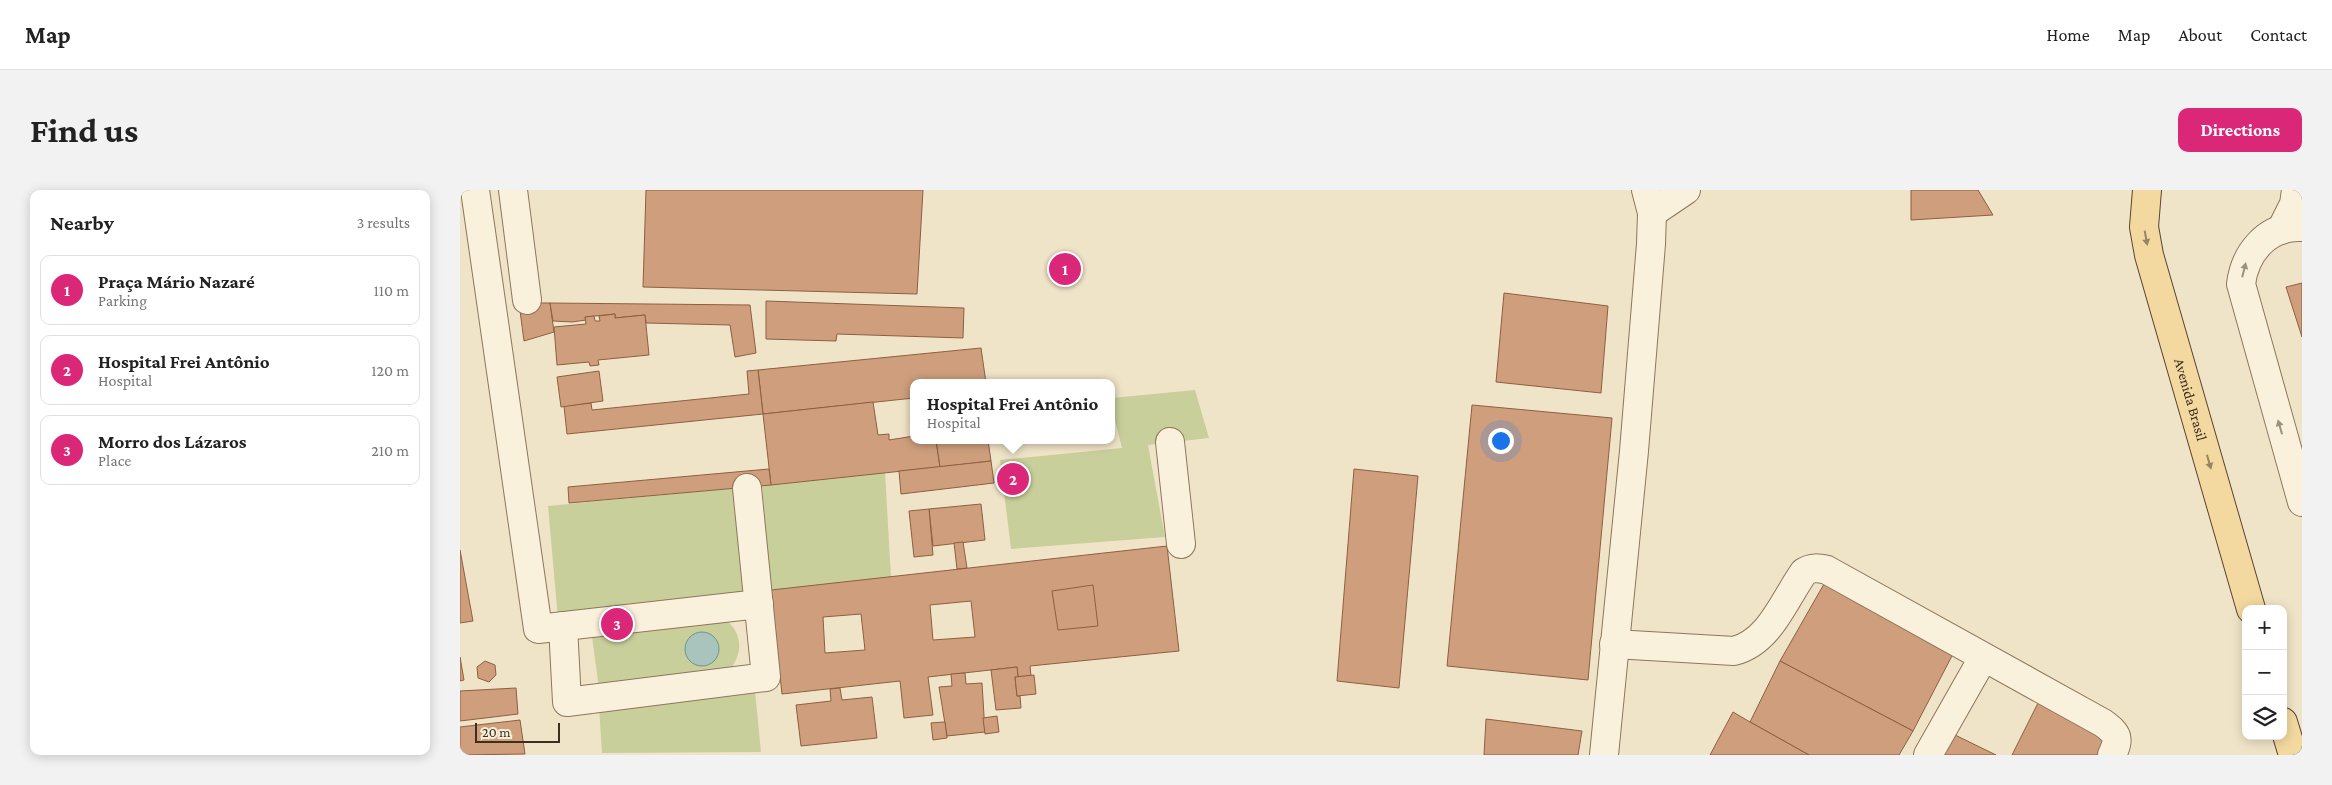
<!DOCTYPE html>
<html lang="en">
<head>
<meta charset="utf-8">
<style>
	body { margin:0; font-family:"Crimson Pro",serif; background:#f2f2f2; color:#222 }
	.controls { position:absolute; right:15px; bottom:15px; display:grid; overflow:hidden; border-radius:10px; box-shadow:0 2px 12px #0003 }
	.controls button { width:45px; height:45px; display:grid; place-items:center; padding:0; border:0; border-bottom:1px solid #e0e0e0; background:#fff; color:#222; font:25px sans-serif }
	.scale { position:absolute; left:15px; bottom:12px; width:85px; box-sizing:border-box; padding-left:5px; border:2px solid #3d2e20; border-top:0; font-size:14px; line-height:18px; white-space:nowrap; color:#3d2e20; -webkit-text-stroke:4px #f7eed8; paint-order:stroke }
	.you { position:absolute; left:1040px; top:250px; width:18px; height:18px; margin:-12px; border:4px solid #fff; border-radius:50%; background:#1a73e8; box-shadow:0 0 0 8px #1a73e833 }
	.badge { display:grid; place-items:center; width:32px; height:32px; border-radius:50%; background:#db2777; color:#fff; font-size:16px; font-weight:700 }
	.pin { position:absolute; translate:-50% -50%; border:2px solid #fff; box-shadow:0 1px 5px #0006 }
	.popup { position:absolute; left:450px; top:189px; width:205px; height:65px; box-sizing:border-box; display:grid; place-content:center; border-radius:10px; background:#fff; filter:drop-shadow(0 1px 4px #0005); font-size:16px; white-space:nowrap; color:#767676 }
	.popup b { font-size:19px; color:#222 }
	.popup::after { content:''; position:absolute; left:50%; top:100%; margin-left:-10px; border:10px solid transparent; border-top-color:#fff }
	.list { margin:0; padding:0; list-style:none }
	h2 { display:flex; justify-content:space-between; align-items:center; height:65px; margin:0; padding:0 20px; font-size:21px }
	h2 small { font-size:16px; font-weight:400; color:#767676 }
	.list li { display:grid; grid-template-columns:32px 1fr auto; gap:15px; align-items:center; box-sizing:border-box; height:70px; margin:0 10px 10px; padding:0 10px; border:1px solid #e0e0e0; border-radius:10px }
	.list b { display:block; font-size:19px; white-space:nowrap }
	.list p { margin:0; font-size:16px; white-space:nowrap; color:#767676 }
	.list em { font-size:16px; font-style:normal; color:#767676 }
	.icon { flex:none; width:28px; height:28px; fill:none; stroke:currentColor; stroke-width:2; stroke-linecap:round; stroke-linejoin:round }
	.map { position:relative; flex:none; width:1842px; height:565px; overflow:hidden; border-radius:10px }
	header { display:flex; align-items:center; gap:30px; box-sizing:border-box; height:70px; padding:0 25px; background:#fff; border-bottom:1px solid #e0e0e0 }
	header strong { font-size:24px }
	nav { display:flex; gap:28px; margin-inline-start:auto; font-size:18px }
	.intro { display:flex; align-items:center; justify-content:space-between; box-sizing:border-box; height:120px; padding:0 30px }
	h1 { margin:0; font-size:35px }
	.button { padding:12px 22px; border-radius:10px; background:#db2777; color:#fff; font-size:18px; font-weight:700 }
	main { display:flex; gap:30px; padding:0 30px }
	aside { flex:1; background:#fff; border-radius:10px; box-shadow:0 2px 12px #0003 }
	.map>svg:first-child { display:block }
</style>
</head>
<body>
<header>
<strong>Map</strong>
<nav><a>Home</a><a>Map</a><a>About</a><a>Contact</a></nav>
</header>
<div class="intro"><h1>Find us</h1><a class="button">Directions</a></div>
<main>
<aside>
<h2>Nearby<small>3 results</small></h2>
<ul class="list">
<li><span class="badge">1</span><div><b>Praça Mário Nazaré</b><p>Parking</p></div><em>110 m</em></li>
<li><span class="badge">2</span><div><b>Hospital Frei Antônio</b><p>Hospital</p></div><em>120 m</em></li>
<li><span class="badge">3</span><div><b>Morro dos Lázaros</b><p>Place</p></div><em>210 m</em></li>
</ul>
</aside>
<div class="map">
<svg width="1842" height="565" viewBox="0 0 1842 565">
	<rect width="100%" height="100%" fill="#f0e4c8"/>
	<g fill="#c9cf9b">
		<polygon points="735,200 749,248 688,255 705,347 551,359 540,270 662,258 652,218 652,208"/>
		<polygon points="425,282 431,387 311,400 302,296"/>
		<polygon points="275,298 285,407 98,429 88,316"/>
		<path d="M265,429c18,15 18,33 5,51l-131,19 -8,-60z"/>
		<polygon points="295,501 301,562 142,563 139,517"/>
	</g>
	<circle fill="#a9c4bc" stroke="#6f938a" cx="242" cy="459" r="17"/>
	<g fill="#cf9f7d" stroke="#8d5f41" fill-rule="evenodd">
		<polygon points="186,0 463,0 457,104 183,97"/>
		<polygon points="1451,0 1518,0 1533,25 1451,30"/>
		<polygon points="1842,93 1842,147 1826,97"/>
		<polygon points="1044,103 1148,116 1141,203 1036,192"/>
		<polygon points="306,111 504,118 503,148 377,144 376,151 306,149"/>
		<polygon points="59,113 90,113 94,142 64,151"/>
		<polygon points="90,113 290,115 296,163 275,167 270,135 186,133 185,125 155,128 155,124 125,127 126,130 112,132 93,131"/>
		<polygon points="155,124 155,128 185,125 189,165 138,170 139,175 130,176 129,172 97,175 94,137 126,134 125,127 134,126 135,131 140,131 139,126"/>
		<polygon points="521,158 526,193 454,193 454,208 303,224 298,180"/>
		<polygon points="298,180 303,224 107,244 104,216 131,213 132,220 289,204 287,181"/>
		<polygon points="139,181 143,211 101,217 97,187"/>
		<polygon points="413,212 418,245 429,244 429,250 454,246 454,250 476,250 480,277 311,295 303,224"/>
		<polygon points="1012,215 1152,228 1128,490 987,476"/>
		<polygon points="476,250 528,250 531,271 480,277"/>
		<polygon points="531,271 534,293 441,304 439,281"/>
		<polygon points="309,279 311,295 109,313 108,297"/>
		<polygon points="894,279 958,286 939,498 877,491"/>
		<polygon points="521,314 525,350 473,356 469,319"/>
		<polygon points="469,319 473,365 454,367 449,321"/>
		<polygon points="503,352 507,378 497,379 494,353"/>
		<path d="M707,356l12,105 -149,15 1,10 -13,1 -1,-10 -89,10 5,38 -29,3 -4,-37 -118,13 -11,-104zM511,411l4,36 -42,3 -3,-35zM401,424l4,36 -40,3 -2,-36z"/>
		<polygon points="0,360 13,431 0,433"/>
		<polygon points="1364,394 1494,462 1453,541 1320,471"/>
		<polygon points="633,395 638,436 598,440 592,401"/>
		<polygon points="0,467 4,490 0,491"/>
		<polygon points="25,471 35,475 36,485 29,492 18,488 17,477"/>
		<polygon points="1320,471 1453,541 1439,565 1349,565 1290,532"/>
		<polygon points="557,477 558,487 555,487 557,506 560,506 561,518 536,520 531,480"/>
		<polygon points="505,483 506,494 522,493 525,542 487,546 479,497 492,496 491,484"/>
		<polygon points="574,485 576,504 557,506 555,487"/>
		<polygon points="56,498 58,524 0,531 0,501"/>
		<polygon points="380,498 382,510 412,507 417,548 341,556 336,515 371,511 370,499"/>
		<polygon points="1579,511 1650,547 1640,565 1552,565"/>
		<polygon points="1273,522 1290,532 1349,565 1250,565"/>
		<polygon points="537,526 539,542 525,544 523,528"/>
		<polygon points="1026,529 1122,541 1118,565 1024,565"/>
		<polygon points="60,530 65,564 0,565 0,537"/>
		<polygon points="483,532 485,532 487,548 473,550 471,533"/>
		<polygon points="1493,544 1536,565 1482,565"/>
	</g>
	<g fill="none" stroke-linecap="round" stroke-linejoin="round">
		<defs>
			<g id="minor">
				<polyline points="15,0 78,439 299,414"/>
				<polyline points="53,0 67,110"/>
				<polyline points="1192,23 1226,0"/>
				<path d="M1842,37c-35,-2 -57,26 -61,57l61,218"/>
				<polyline points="1821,40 1834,14 1836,0"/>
				<polyline points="710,252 721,354"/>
				<polyline points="103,436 107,512 306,487 287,298"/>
				<path d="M1154,454l120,7c36,-9 50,-51 70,-79 8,-5 14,-4 23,-2l276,153c15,11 17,15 9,32"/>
				<polyline points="1144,565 1174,261 1191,54 1192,23 1186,0"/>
				<polyline points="1468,565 1523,468"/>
			</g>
			<g id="major">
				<path id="s1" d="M1687,0l-3,37 5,28 102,354"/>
				<polyline points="1823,532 1833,565"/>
			</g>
		</defs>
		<use href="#minor" stroke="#8d765c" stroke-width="30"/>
		<use href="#major" stroke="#5b4430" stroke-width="30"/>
		<use href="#minor" stroke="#faf1dc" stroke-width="28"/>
		<use href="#major" stroke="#f3d9a0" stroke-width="28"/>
	</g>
	<defs><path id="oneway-solid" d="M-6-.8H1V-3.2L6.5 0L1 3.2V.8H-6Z" transform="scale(1.25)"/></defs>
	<g fill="#988460">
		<use href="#oneway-solid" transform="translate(1686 48) rotate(80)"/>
		<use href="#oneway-solid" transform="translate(1749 272) rotate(74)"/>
	</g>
	<g fill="#9c907e">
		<use href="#oneway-solid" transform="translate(1784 80) rotate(-76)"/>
		<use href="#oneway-solid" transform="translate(1820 237) rotate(-106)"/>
	</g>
	<g text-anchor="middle" stroke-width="4" stroke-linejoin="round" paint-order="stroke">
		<g font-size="15" fill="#3d2e20" stroke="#f7eed8">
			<text dy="5" stroke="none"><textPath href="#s1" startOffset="216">Avenida Brasil</textPath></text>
		</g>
	</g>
</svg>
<div class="controls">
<button>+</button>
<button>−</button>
<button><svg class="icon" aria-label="layers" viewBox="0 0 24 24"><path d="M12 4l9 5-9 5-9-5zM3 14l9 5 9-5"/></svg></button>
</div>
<div class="scale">20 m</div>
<div class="you"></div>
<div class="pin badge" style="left:605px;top:79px">1</div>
<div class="pin badge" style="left:553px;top:289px">2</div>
<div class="popup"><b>Hospital Frei Antônio</b>Hospital</div>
<div class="pin badge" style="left:157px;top:434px">3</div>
</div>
</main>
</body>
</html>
